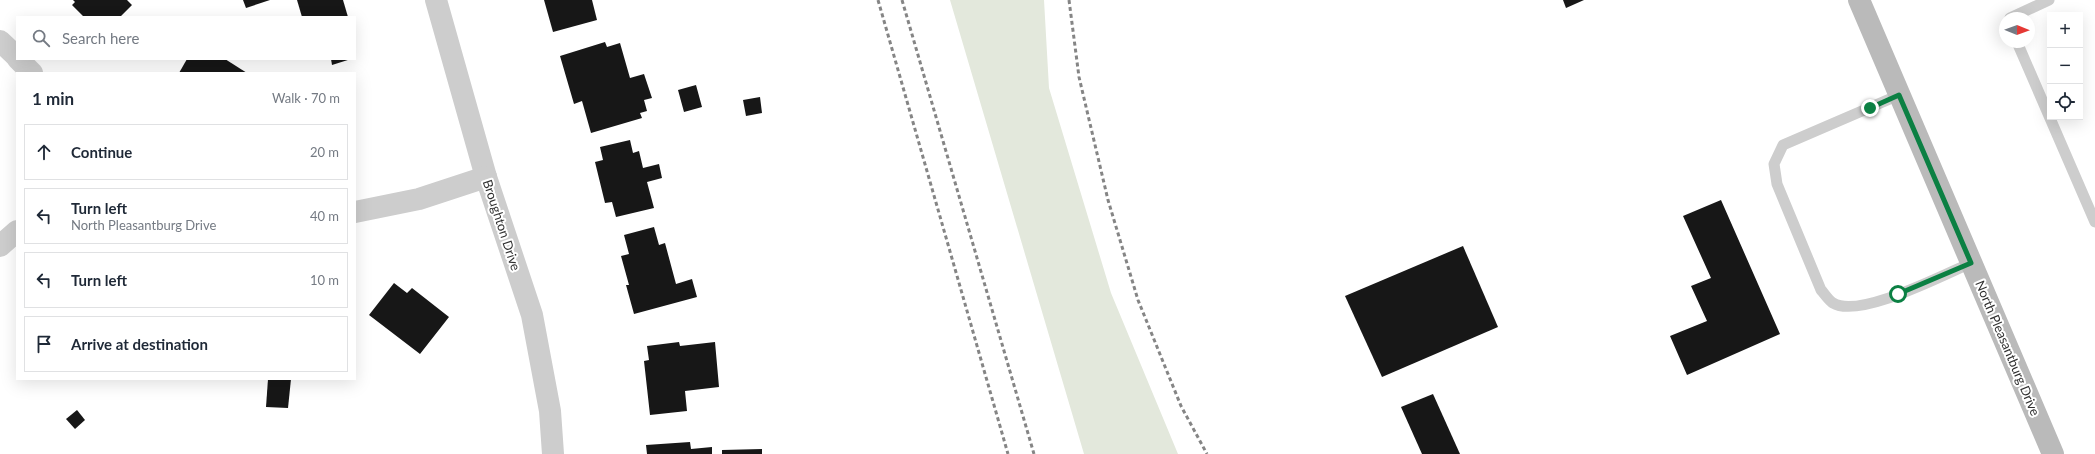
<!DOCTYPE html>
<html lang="en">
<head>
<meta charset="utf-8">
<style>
	body { margin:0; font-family:Lato,sans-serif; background:#f2f2f3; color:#1f2937 }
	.controls { position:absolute; right:12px; top:12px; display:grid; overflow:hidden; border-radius:0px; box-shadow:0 4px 16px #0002 }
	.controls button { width:36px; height:36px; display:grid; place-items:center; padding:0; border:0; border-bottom:1px solid #e0e1e3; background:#fff; color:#1f2937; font:20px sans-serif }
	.compass { position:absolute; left:1999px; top:12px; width:36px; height:36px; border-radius:50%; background:#fff; box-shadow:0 4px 16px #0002; rotate:91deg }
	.stop { position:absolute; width:12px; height:12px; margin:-9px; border:3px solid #0b8043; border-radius:50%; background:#fff }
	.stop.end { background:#0b8043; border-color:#fff; box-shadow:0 1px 4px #0008 }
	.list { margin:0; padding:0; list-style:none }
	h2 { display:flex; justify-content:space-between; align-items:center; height:52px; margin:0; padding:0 16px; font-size:17px }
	h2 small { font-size:13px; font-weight:400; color:#747a83 }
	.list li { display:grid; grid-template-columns:26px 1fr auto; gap:12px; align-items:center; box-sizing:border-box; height:56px; margin:0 8px 8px; padding:0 8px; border:1px solid #e0e1e3; border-radius:0px }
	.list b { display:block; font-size:15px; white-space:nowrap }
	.list p { margin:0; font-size:13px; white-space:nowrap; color:#747a83 }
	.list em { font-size:13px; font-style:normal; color:#747a83 }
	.icon { flex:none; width:22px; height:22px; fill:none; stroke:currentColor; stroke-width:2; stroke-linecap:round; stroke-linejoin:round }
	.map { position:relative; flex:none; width:2095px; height:454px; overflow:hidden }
	.search { position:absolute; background:#fff; box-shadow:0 4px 16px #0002; left:16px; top:16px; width:340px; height:44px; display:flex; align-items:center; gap:10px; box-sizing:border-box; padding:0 14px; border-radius:0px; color:#747a83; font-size:15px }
	.panel { position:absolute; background:#fff; box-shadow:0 4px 16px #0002; left:16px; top:72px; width:340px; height:308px; border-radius:0px }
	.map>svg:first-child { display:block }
</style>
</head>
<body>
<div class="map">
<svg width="2095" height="454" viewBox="0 0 2095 454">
	<rect width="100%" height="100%" fill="#fff"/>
	<polygon fill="#e3e8dc" points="950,0 1044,0 1049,88 1111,293 1178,454 1084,454"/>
	<g fill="#171717">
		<polygon points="73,0 127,0 132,5 120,17 84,17 72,5 75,2"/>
		<polygon points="243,0 270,0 246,8"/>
		<polygon points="297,0 343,0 348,17 302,17"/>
		<polygon points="544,0 592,0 597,20 553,32"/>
		<polygon points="1563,0 1584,0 1566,8"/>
		<polygon points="605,42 607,47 620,43 630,78 644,74 652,98 644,100 647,111 640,113 642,118 591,133 582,101 574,104 560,56"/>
		<polygon points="187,59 225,59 247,73 179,73"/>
		<polygon points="331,59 351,59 332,65"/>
		<polygon points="696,85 702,107 684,112 678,90"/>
		<polygon points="760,97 762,113 746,116 743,100"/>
		<polygon points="630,140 633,153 639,151 643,168 659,164 662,178 647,182 654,208 616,217 612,202 605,203 595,162 603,160 600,147"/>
		<polygon points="1721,200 1780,334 1687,375 1670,336 1707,321 1691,286 1711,278 1683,216"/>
		<polygon points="654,227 659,245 665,243 676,284 692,279 697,297 634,314 626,285 629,285 621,256 629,254 624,235"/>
		<polygon points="1463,246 1498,327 1382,377 1345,296"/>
		<polygon points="394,283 407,293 412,288 449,317 420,354 369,315"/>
		<polygon points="679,342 680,346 715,342 719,387 685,391 687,411 650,415 644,361 649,360 647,346"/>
		<polygon points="268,379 291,379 288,408 266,407"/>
		<polygon points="1433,394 1460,454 1422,454 1401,407"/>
		<polygon points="77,410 85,420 75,429 66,419"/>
		<polygon points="690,442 691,449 712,447 712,454 647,454 646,445"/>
		<polygon points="762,449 762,454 722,454 722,450"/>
	</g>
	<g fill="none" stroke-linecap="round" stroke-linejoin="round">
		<g stroke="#cdcdcd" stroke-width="11">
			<polyline points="2010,18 2049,0"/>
			<polyline points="2017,42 2095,222"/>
			<path d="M1899,95l-116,50 -9,19 3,20 44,106c3,3 8,11 12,13 26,16 110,-28 138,-40"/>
		</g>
		<g stroke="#cdcdcd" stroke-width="22">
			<polyline points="436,0 486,177 532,315 550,411 553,454"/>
			<polyline points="0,41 17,57"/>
			<polyline points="18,59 32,73"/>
			<polyline points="355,212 419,199 486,177"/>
			<polyline points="0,246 17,231"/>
		</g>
		<polyline stroke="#bababa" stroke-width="22" points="1859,0 2053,454"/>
		<g stroke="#858585" stroke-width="3" stroke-dasharray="4 3" stroke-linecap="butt">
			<polyline points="878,0 1008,454"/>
			<polyline points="902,0 1034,454"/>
			<polyline points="1069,0 1079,77 1108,200 1138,300 1181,406 1207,454"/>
		</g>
	</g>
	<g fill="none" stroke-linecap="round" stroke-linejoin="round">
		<polyline stroke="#0b8043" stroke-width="5" points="1870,108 1899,95 1971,263 1898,294"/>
	</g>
	<g text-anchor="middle" stroke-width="4" stroke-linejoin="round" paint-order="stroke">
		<g font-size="13" fill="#303030" stroke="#fff">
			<text transform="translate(502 225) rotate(72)" y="5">Broughton Drive</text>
			<text transform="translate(2008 348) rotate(67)" y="5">North Pleasantburg Drive</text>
		</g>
	</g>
</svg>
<div class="controls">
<button>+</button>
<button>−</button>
<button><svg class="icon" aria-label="locate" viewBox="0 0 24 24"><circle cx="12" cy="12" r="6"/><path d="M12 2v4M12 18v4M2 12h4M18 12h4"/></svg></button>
</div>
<svg class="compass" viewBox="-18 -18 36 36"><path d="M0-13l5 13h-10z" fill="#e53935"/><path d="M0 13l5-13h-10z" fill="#747a83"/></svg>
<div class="stop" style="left:1898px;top:294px"></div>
<div class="stop end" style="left:1870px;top:108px"></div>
<div class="search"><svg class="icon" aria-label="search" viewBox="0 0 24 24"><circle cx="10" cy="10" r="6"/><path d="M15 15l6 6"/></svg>Search here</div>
<section class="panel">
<h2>1 min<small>Walk · 70 m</small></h2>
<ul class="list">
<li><svg class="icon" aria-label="ahead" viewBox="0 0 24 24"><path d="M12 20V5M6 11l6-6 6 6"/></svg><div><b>Continue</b></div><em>20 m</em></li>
<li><svg class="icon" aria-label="left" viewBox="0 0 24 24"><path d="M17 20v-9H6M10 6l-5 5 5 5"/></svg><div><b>Turn left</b><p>North Pleasantburg Drive</p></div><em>40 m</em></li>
<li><svg class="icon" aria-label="left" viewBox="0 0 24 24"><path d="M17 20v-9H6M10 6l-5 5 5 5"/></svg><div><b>Turn left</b></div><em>10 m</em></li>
<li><svg class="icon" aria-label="arrive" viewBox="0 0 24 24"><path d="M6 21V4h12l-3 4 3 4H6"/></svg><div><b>Arrive at destination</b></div></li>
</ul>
</section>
</div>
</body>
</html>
